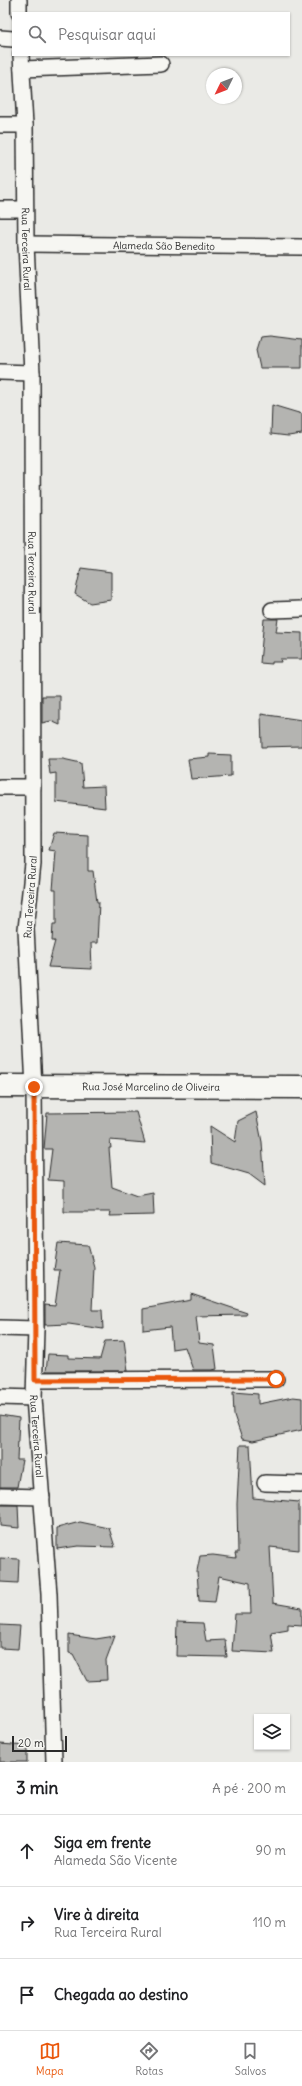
<!DOCTYPE html>
<html lang="pt">
<head>
<meta charset="utf-8">
<style>
	body { margin:0; font-family:Delius,sans-serif; background:#f6f6f6; color:#202124 }
	.controls { position:absolute; right:12px; bottom:12px; display:grid; overflow:hidden; border-radius:0px; box-shadow:0 1px 3px #0004 }
	.controls button { width:36px; height:36px; display:grid; place-items:center; padding:0; border:0; border-bottom:1px solid #e0e0e0; background:#fff; color:#202124; font:20px sans-serif }
	.compass { position:absolute; left:206px; top:68px; width:36px; height:36px; border-radius:50%; background:#fff; box-shadow:0 1px 3px #0004; rotate:227deg }
	.scale { position:absolute; left:12px; bottom:10px; width:55px; box-sizing:border-box; padding-left:4px; border:2px solid #2b2b2b; border-top:0; font-size:11px; line-height:14px; white-space:nowrap; color:#2b2b2b; -webkit-text-stroke:3px #f6f6f2; paint-order:stroke }
	.stop { position:absolute; width:12px; height:12px; margin:-9px; border:3px solid #ea580c; border-radius:50%; background:#fff }
	.stop.end { background:#ea580c; border-color:#fff; box-shadow:0 1px 4px #0008 }
	.list { margin:0; padding:0; list-style:none }
	h2 { display:flex; justify-content:space-between; align-items:center; height:52px; margin:0; padding:0 16px; font-size:17px }
	h2 small { font-size:13px; font-weight:400; color:#757577 }
	.list li { display:grid; grid-template-columns:26px 1fr auto; gap:12px; align-items:center; box-sizing:border-box; height:72px; padding:0 16px; border-top:1px solid #e0e0e0 }
	.list b { display:block; font-size:15px; white-space:nowrap }
	.list p { margin:0; font-size:13px; white-space:nowrap; color:#757577 }
	.list em { font-size:13px; font-style:normal; color:#757577 }
	.icon { flex:none; width:22px; height:22px; fill:none; stroke:currentColor; stroke-width:2; stroke-linecap:round; stroke-linejoin:round }
	.map { position:relative; flex:none; width:302px; height:1762px; overflow:hidden }
	.search { position:absolute; background:#fff; box-shadow:0 1px 3px #0004; left:12px; right:12px; top:12px; height:44px; display:flex; align-items:center; gap:10px; box-sizing:border-box; padding:0 14px; border-radius:0px; color:#757577; font-size:15px }
	.sheet { height:268px; background:#fff }
	nav { display:flex; justify-content:space-around; align-items:center; box-sizing:border-box; height:56px; border-top:1px solid #e0e0e0; background:#fff; font-size:11px; color:#757577 }
	nav a { display:grid; justify-items:center; gap:2px }
	nav .on { color:#ea580c }
	.map>svg:first-child { display:block }
</style>
</head>
<body>
<div class="map">
<svg width="302" height="1762" viewBox="0 0 302 1762">
	<rect width="100%" height="100%" fill="#eaeae6"/>
	<filter id="ink" filterUnits="userSpaceOnUse"><feTurbulence type="fractalNoise" baseFrequency=".025" numOctaves="2"/><feDisplacementMap in="SourceGraphic" scale="8" xChannelSelector="R" yChannelSelector="G"/><feConvolveMatrix kernelMatrix="1 2 1 2 8 2 1 2 1" color-interpolation-filters="sRGB"/></filter>
	<g filter="url(#ink)">
		<g fill="#b4b4b1" stroke="#2b2b2b">
			<polygon points="270,336 302,340 302,368 260,368 256,350 260,337"/>
			<polygon points="272,405 302,414 302,434 288,436 271,434"/>
			<polygon points="81,568 111,572 111,600 90,603 75,594"/>
			<polygon points="264,619 278,619 276,632 302,633 302,659 280,659 281,662 272,662 272,664 260,663"/>
			<polygon points="42,696 60,696 60,725 51,721 42,723"/>
			<polygon points="261,714 302,720 302,746 262,747"/>
			<polygon points="209,754 231,755 231,776 191,779 188,759 209,757"/>
			<polygon points="48,759 63,759 81,763 83,787 104,786 105,808 56,802 56,773 50,774"/>
			<polygon points="54,833 88,835 88,871 93,871 97,902 99,902 97,943 91,943 92,969 48,967 55,941 52,941 53,924 56,924 56,890 53,890 56,851 49,850"/>
			<polygon points="136,1112 145,1143 110,1140 111,1148 109,1148 112,1187 137,1196 153,1193 154,1215 110,1216 111,1212 64,1212 64,1181 48,1180 52,1149 44,1149 47,1113"/>
			<polygon points="256,1112 262,1142 265,1186 249,1174 211,1163 210,1126 235,1142 238,1121"/>
			<polygon points="58,1243 88,1245 94,1267 92,1310 102,1310 103,1329 69,1324 45,1325 45,1305 55,1306 60,1270 54,1270"/>
			<polygon points="191,1294 247,1313 246,1315 196,1316 199,1343 214,1345 217,1369 212,1370 193,1370 185,1347 172,1349 170,1327 143,1330 143,1309 191,1300"/>
			<polygon points="124,1340 128,1371 46,1371 48,1354 68,1355 68,1358 100,1359 105,1341"/>
			<polygon points="233,1392 258,1394 258,1404 293,1397 302,1398 302,1430 253,1441 242,1439 234,1415"/>
			<polygon points="0,1415 19,1418 17,1460 22,1460 17,1487 0,1487"/>
			<polygon points="240,1445 250,1445 253,1498 299,1502 299,1550 270,1547 273,1603 302,1608 302,1625 288,1624 288,1629 271,1632 274,1653 232,1651 235,1614 251,1614 250,1583 219,1576 215,1602 199,1601 197,1571 200,1556 213,1555 236,1558 235,1553 238,1553 237,1504"/>
			<polygon points="0,1505 18,1505 19,1528 0,1526"/>
			<polygon points="80,1522 109,1528 115,1547 78,1546 57,1549 57,1528"/>
			<polygon points="0,1558 19,1559 18,1583 0,1582"/>
			<polygon points="177,1622 203,1623 206,1641 225,1640 227,1657 176,1656"/>
			<polygon points="0,1625 20,1626 18,1649 0,1648"/>
			<polygon points="69,1635 96,1639 115,1636 106,1660 107,1680 87,1681 73,1654 69,1653"/>
			<polygon points="0,1744 27,1746 27,1762 0,1762"/>
		</g>
		<g fill="none" stroke-linecap="round" stroke-linejoin="round">
			<defs>
				<g id="street">
					<polyline points="19,0 19,13"/>
					<polyline points="0,38 13,39"/>
					<path id="s1" d="M21,55l4,70 1,119 6,129 1,491 -7,65 8,158 2,242 -2,69 15,196 5,168"/>
					<polyline points="22,69 161,64"/>
					<polyline points="0,125 25,125"/>
					<polyline points="0,209 25,209"/>
					<path id="s2" d="M26,244l276,3"/>
					<polyline points="0,372 32,373"/>
					<polyline points="272,610 302,609"/>
					<polyline points="0,787 33,787"/>
					<polyline points="0,1328 36,1329"/>
					<polyline points="35,1380 276,1379"/>
					<polyline points="0,1397 34,1398"/>
					<polyline points="265,1483 302,1484"/>
					<polyline points="0,1496 42,1497"/>
				</g>
				<g id="secondary">
					<path id="s3" d="M0,1086l302,1"/>
				</g>
			</defs>
			<use href="#street" stroke="#2b2b2b" stroke-width="18"/>
			<use href="#secondary" stroke="#2b2b2b" stroke-width="25"/>
			<use href="#street" stroke="#f6f6f2" stroke-width="15"/>
			<use href="#secondary" stroke="#f6f6f2" stroke-width="22"/>
		</g>
	</g>
	<g fill="none" stroke-linecap="round" stroke-linejoin="round" filter="url(#ink)">
		<polyline stroke="#ea580c" stroke-width="5" points="34,1087 35,1380 276,1379"/>
	</g>
	<g text-anchor="middle" stroke-width="3.5" stroke-linejoin="round" paint-order="stroke">
		<g font-size="10" fill="#2b2b2b" stroke="#f6f6f2">
			<text dy="4" stroke="none"><textPath href="#s2" startOffset="138">Alameda São Benedito</textPath></text>
			<text dy="4" stroke="none"><textPath href="#s1" startOffset="194">Rua Terceira Rural</textPath></text>
			<text dy="4" stroke="none"><textPath href="#s1" startOffset="518">Rua Terceira Rural</textPath></text>
			<text transform="translate(30 897) rotate(-86)" y="4">Rua Terceira Rural</text>
			<text dy="4" stroke="none"><textPath href="#s3" startOffset="151">Rua José Marcelino de Oliveira</textPath></text>
			<text dy="4" stroke="none"><textPath href="#s1" startOffset="1382">Rua Terceira Rural</textPath></text>
		</g>
	</g>
</svg>
<div class="controls">
<button><svg class="icon" aria-label="layers" viewBox="0 0 24 24"><path d="M12 4l9 5-9 5-9-5zM3 14l9 5 9-5"/></svg></button>
</div>
<svg class="compass" viewBox="-18 -18 36 36"><path d="M0-13l5 13h-10z" fill="#e53935"/><path d="M0 13l5-13h-10z" fill="#757577"/></svg>
<div class="scale">20 m</div>
<div class="stop" style="left:276px;top:1379px"></div>
<div class="stop end" style="left:34px;top:1087px"></div>
<div class="search"><svg class="icon" aria-label="search" viewBox="0 0 24 24"><circle cx="10" cy="10" r="6"/><path d="M15 15l6 6"/></svg>Pesquisar aqui</div>
</div>
<section class="sheet">
<h2>3 min<small>A pé · 200 m</small></h2>
<ul class="list">
<li><svg class="icon" aria-label="ahead" viewBox="0 0 24 24"><path d="M12 20V5M6 11l6-6 6 6"/></svg><div><b>Siga em frente</b><p>Alameda São Vicente</p></div><em>90 m</em></li>
<li><svg class="icon" aria-label="right" viewBox="0 0 24 24"><path d="M7 20v-9h11M14 6l5 5-5 5"/></svg><div><b>Vire à direita</b><p>Rua Terceira Rural</p></div><em>110 m</em></li>
<li><svg class="icon" aria-label="arrive" viewBox="0 0 24 24"><path d="M6 21V4h12l-3 4 3 4H6"/></svg><div><b>Chegada ao destino</b></div></li>
</ul>
</section>
<nav>
<a class="on"><svg class="icon" aria-label="map" viewBox="0 0 24 24"><path d="M3 6l6-2 6 2 6-2v14l-6 2-6-2-6 2zM9 4v14M15 6v14"/></svg>Mapa</a>
<a><svg class="icon" aria-label="directions" viewBox="0 0 24 24"><path d="M12 3l9 9-9 9-9-9zM9 14v-3h6M13 9l2 2-2 2"/></svg>Rotas</a>
<a><svg class="icon" aria-label="saved" viewBox="0 0 24 24"><path d="M7 4h10v16l-5-4-5 4z"/></svg>Salvos</a>
</nav>
</body>
</html>
